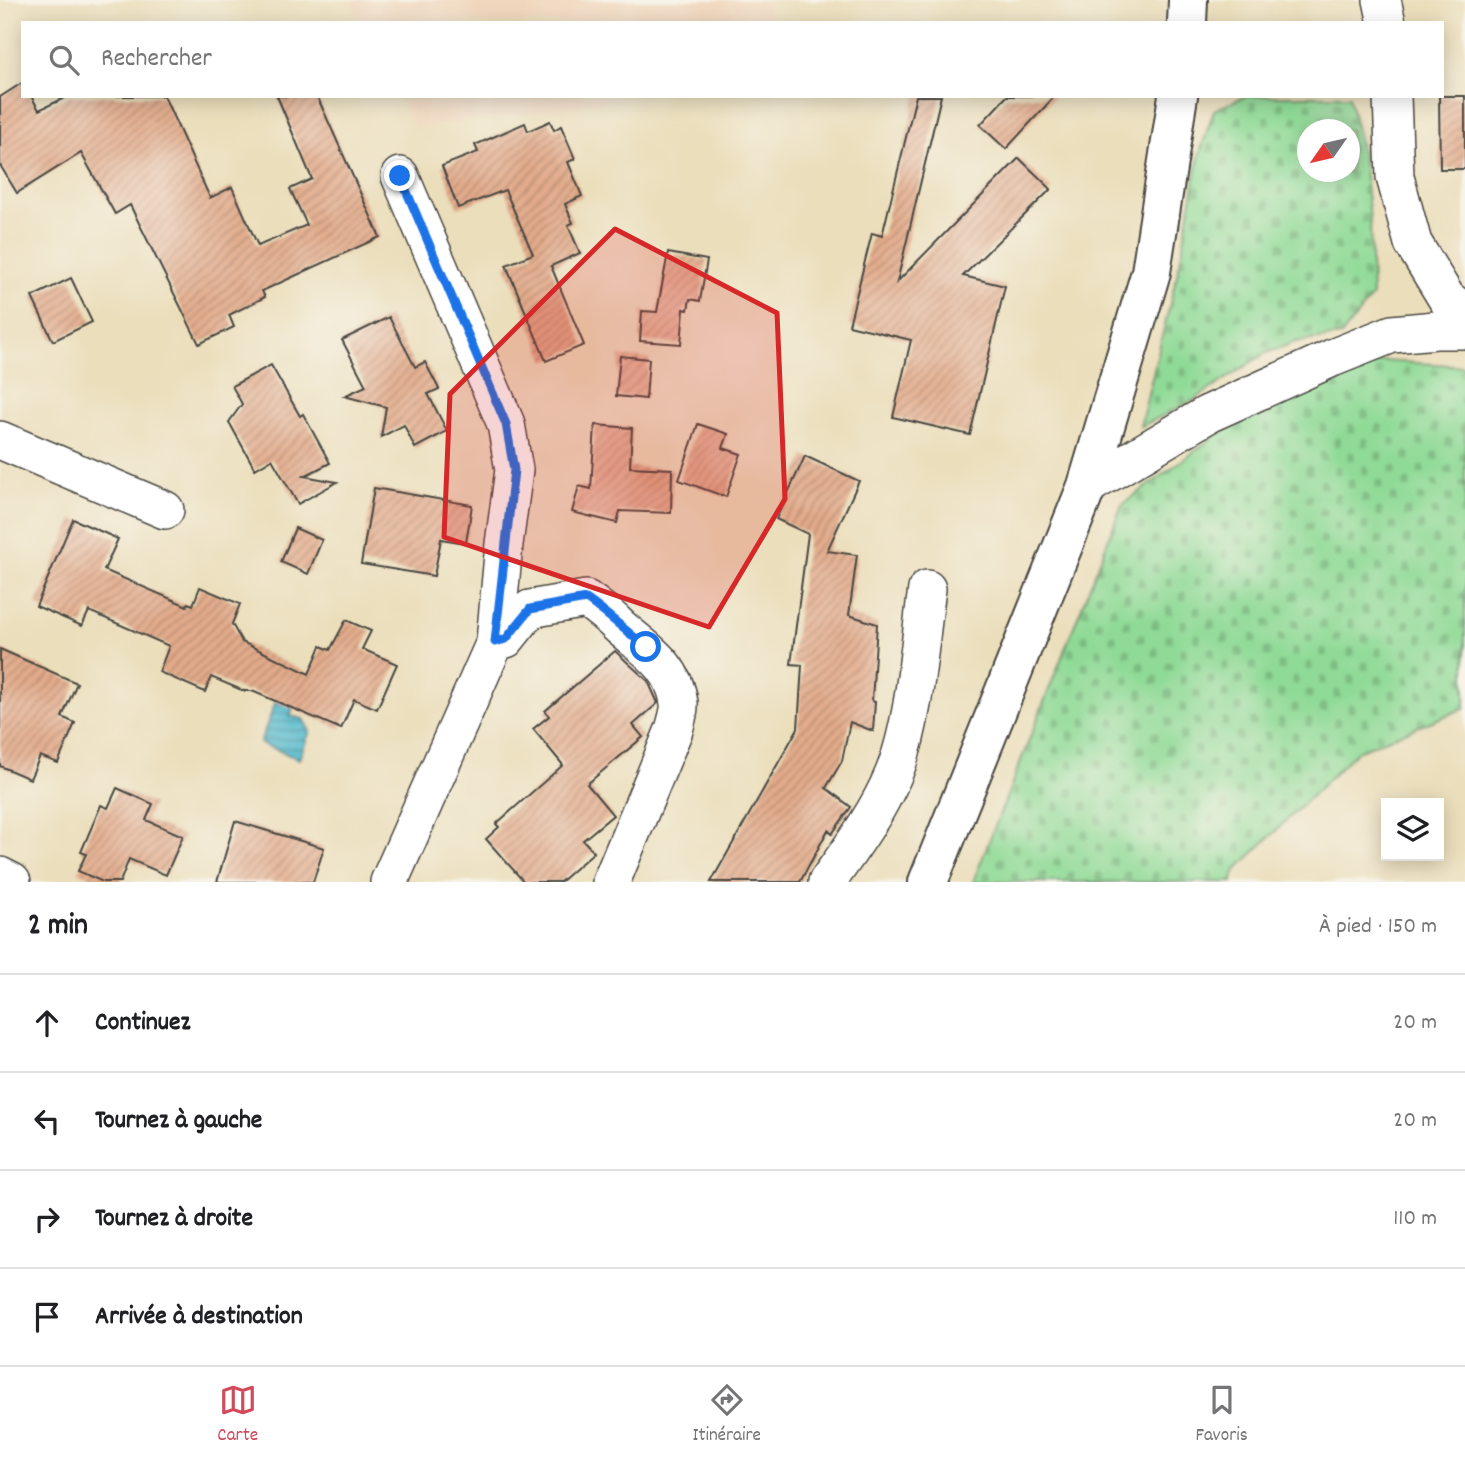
<!DOCTYPE html>
<html lang="fr">
<head>
<meta charset="utf-8">
<style>
	body { margin:0; font-family:Dekko,sans-serif; background:#f6f6f6; color:#202124 }
	.controls { position:absolute; right:21px; bottom:21px; display:grid; overflow:hidden; border-radius:0px; box-shadow:0 4px 18px #0003 }
	.controls button { width:63px; height:63px; display:grid; place-items:center; padding:0; border:0; border-bottom:2px solid #e0e0e0; background:#fff; color:#202124; font:35px sans-serif }
	.compass { position:absolute; left:1297px; top:119px; width:63px; height:63px; border-radius:50%; background:#fff; box-shadow:0 4px 18px #0003; rotate:236deg }
	.stop { position:absolute; width:21px; height:21px; margin:-16px; border:5px solid #1a73e8; border-radius:50%; background:#fff }
	.stop.end { background:#1a73e8; border-color:#fff; box-shadow:0 2px 7px #0008 }
	.list { margin:0; padding:0; list-style:none }
	h2 { display:flex; justify-content:space-between; align-items:center; height:91px; margin:0; padding:0 28px; font-size:30px }
	h2 small { font-size:23px; font-weight:400; color:#757577 }
	.list li { display:grid; grid-template-columns:46px 1fr auto; gap:21px; align-items:center; box-sizing:border-box; height:98px; padding:0 28px; border-top:2px solid #e0e0e0 }
	.list b { display:block; font-size:26px; white-space:nowrap }
	.list em { font-size:23px; font-style:normal; color:#757577 }
	.icon { flex:none; width:38px; height:38px; fill:none; stroke:currentColor; stroke-width:2; stroke-linecap:round; stroke-linejoin:round }
	.map { position:relative; flex:none; width:1465px; height:882px; overflow:hidden }
	.search { position:absolute; background:#fff; box-shadow:0 4px 18px #0003; left:21px; right:21px; top:21px; height:77px; display:flex; align-items:center; gap:18px; box-sizing:border-box; padding:0 24px; border-radius:0px; color:#757577; font-size:26px }
	.sheet { height:483px; background:#fff }
	nav { display:flex; justify-content:space-around; align-items:center; box-sizing:border-box; height:98px; border-top:2px solid #e0e0e0; background:#fff; font-size:19px; color:#757577 }
	nav a { display:grid; justify-items:center; gap:4px }
	nav .on { color:#d1495b }
	.map>svg:first-child { display:block }
</style>
</head>
<body>
<div class="map">
<svg width="1465" height="882" viewBox="0 0 1465 882">
	<defs>
		<pattern id="cemetery-stones" width="16" height="16" patternUnits="userSpaceOnUse" patternTransform="scale(1.75)"><rect width="16" height="16" fill="#8fda96"/><path d="M2 7V4a2 2 0 0 1 4 0v3zM10 15v-3a2 2 0 0 1 4 0v3z" fill="#7cbb81"/></pattern>
		<pattern id="water-rules" width="6" height="5" patternUnits="userSpaceOnUse" patternTransform="scale(1.75)"><rect width="6" height="5" fill="#4fb8cc"/><path d="M0 2.5h6" fill="none" stroke="#4296a6"/></pattern>
		<pattern id="building-hatch" width="6" height="6" patternUnits="userSpaceOnUse" patternTransform="scale(1.75)"><rect width="6" height="6" fill="#e3ab8b"/><path d="M-1 1l2-2M0 6l6-6M5 7l2-2" fill="none" stroke="#b88b72"/></pattern>
	</defs>
	<rect width="100%" height="100%" fill="#f7f3e8"/>
	<filter id="ink" filterUnits="userSpaceOnUse"><feTurbulence type="fractalNoise" baseFrequency=".0143" numOctaves="2"/><feDisplacementMap in="SourceGraphic" scale="14" xChannelSelector="R" yChannelSelector="G"/><feConvolveMatrix kernelMatrix="1 2 1 2 8 2 1 2 1" color-interpolation-filters="sRGB"/></filter>
	<filter id="wash" filterUnits="userSpaceOnUse"><feTurbulence type="fractalNoise" baseFrequency=".00686" numOctaves="4" result="noise"/><feDisplacementMap in="SourceGraphic" scale="28" xChannelSelector="R" yChannelSelector="G"/><feGaussianBlur stdDeviation="1.57" result="paint"/><feColorMatrix in="noise" values="0 0 0 0 0 0 0 0 0 0 0 0 0 0 0 0 0 1.4 0 .05"/><feComposite in="paint" operator="in"/></filter>
	<g filter="url(#wash)">
		<rect width="100%" height="100%" fill="#ebdebb"/>
		<g fill="#f0d6bc">
			<polygon points="351,0 770,0 766,23 360,23"/>
			<polygon points="398,96 615,96 600,103 415,128"/>
		</g>
		<g fill="url(#cemetery-stones)" stroke="#5d8260" stroke-width="2" fill-rule="evenodd">
			<path d="M1246,96h103l14,63 7,60 2,77 -31,40 -46,6 -31,12 -70,46 -54,27 40,-164 19,-107 15,-46zM1308,130h42v42h-42z"/>
			<polygon points="1382,361 1465,366 1465,708 1357,751 1236,870 1232,882 973,882 1122,505 1226,428"/>
		</g>
		<polygon fill="url(#water-rules)" stroke="#3d727c" stroke-width="2" points="279,693 296,700 290,716 303,719 310,731 299,759 260,743"/>
		<g id="blocks">
			<g fill="url(#building-hatch)">
				<polygon points="22,83 23,96 31,96 39,110 69,96 164,96 210,198 232,187 258,246 307,225 290,189 312,179 277,96 317,96 380,237 262,291 265,297 229,315 234,327 199,344 130,205 115,214 81,153 17,193 0,165 0,97"/>
				<polygon points="916,96 941,96 897,282 1019,158 1051,189 963,276 1005,286 970,435 893,417 911,340 849,325 872,233 882,236"/>
				<polygon points="1007,96 1055,96 1006,149 980,125"/>
				<polygon points="1439,96 1465,96 1465,169 1440,169"/>
				<polygon points="550,121 554,130 561,126 575,159 568,162 582,196 565,204 573,223 568,225 580,253 551,266 584,345 546,361 506,265 533,254 505,190 458,208 442,166 478,152 475,145 525,123 528,131"/>
				<polygon points="668,253 707,260 700,301 690,299 688,310 684,309 681,344 640,341 642,311 657,312"/>
				<polygon points="71,278 92,322 53,341 32,297"/>
				<polygon points="389,317 415,367 425,362 439,389 428,394 447,431 415,448 404,425 381,437 386,407 344,396 366,386 342,340"/>
				<polygon points="620,356 649,359 646,399 616,396"/>
				<polygon points="271,365 300,416 303,414 330,463 304,476 337,482 298,504 272,459 255,469 229,422 242,404 232,386"/>
				<polygon points="698,424 728,434 723,448 741,454 726,497 679,480"/>
				<polygon points="595,425 632,428 630,467 672,469 671,513 620,511 617,523 572,512 579,486 591,489"/>
				<polygon points="805,456 859,481 827,551 857,555 849,615 877,624 872,701 875,702 873,731 850,722 842,761 826,788 851,807 832,834 828,830 800,882 711,882 798,728 802,665 791,664 808,534 776,519"/>
				<polygon points="374,488 472,505 466,543 441,539 434,576 361,564"/>
				<polygon points="73,519 118,539 104,570 187,606 188,603 193,605 200,587 240,604 232,624 242,642 309,674 321,646 330,650 346,620 371,631 362,649 397,664 377,709 354,699 341,729 252,691 244,691 211,677 205,692 159,672 169,646 89,611 82,626 36,606"/>
				<polygon points="295,528 322,540 308,574 281,562"/>
				<polygon points="0,649 77,683 62,717 75,723 58,763 40,756 30,779 0,766"/>
				<polygon points="615,651 648,681 658,703 633,725 643,737 587,784 613,815 583,840 594,852 560,882 524,882 486,839 499,827 496,824 563,765 533,729 549,716 545,711"/>
				<polygon points="117,788 153,804 146,820 183,836 166,875 129,859 120,882 103,882 78,871 86,854 81,852 101,805 108,808"/>
				<polygon points="235,821 324,848 313,882 217,882"/>
			</g>
		</g>
	</g>
	<g filter="url(#ink)">
		<use href="#blocks" fill-opacity="0" stroke="#484641" stroke-width="2"/>
		<g fill="none" stroke-linecap="round" stroke-linejoin="round">
			<defs>
				<g id="minor">
					<polyline points="1382,0 1387,23"/>
					<polyline points="1392,96 1395,177 1413,243 1447,299 1465,312"/>
					<polyline points="0,440 165,510"/>
					<polyline points="1087,486 1208,414 1332,358 1392,334 1436,330 1465,330"/>
					<path d="M495,642l11,-3 24,-30 56,-10c13,9 23,17 34,28 26,23 54,38 59,76 1,8 -3,19 -5,27l-63,152"/>
					<polyline points="0,876 12,882"/>
					<polyline points="389,882 495,642 504,544 514,470 506,424 400,176"/>
					<path d="M827,882c25,-35 51,-70 67,-109 21,-52 25,-128 33,-184"/>
				</g>
				<g id="tertiary">
					<polyline points="1187,23 1188,0"/>
					<polyline points="928,882 1087,486 1151,272 1178,96"/>
				</g>
			</defs>
			<use href="#minor" stroke="#484641" stroke-width="40"/>
			<use href="#tertiary" stroke="#484641" stroke-width="42"/>
			<use href="#minor" stroke="#fff" stroke-width="37"/>
			<use href="#tertiary" stroke="#fff" stroke-width="38"/>
		</g>
	</g>
	<g fill="none" stroke-linecap="round" stroke-linejoin="round" filter="url(#ink)">
		<path stroke="#1a73e8" stroke-width="9" d="M400,176l106,248 8,46 -19,172 11,-3 24,-30 56,-10c22,15 40,32 60,48"/>
	</g>
	<path fill="#d62828" fill-opacity="0.2" stroke="#d62828" stroke-width="5" stroke-linejoin="round" d="M615,229l162,84 8,186 -76,128 -265,-90 6,-143z"/>
</svg>
<div class="controls">
<button><svg class="icon" aria-label="layers" viewBox="0 0 24 24"><path d="M12 4l9 5-9 5-9-5zM3 14l9 5 9-5"/></svg></button>
</div>
<svg class="compass" viewBox="-18 -18 36 36"><path d="M0-13l5 13h-10z" fill="#e53935"/><path d="M0 13l5-13h-10z" fill="#757577"/></svg>
<div class="stop" style="left:646px;top:647px"></div>
<div class="stop end" style="left:400px;top:176px"></div>
<div class="search"><svg class="icon" aria-label="search" viewBox="0 0 24 24"><circle cx="10" cy="10" r="6"/><path d="M15 15l6 6"/></svg>Rechercher</div>
</div>
<section class="sheet">
<h2>2 min<small>À pied · 150 m</small></h2>
<ul class="list">
<li><svg class="icon" aria-label="ahead" viewBox="0 0 24 24"><path d="M12 20V5M6 11l6-6 6 6"/></svg><div><b>Continuez</b></div><em>20 m</em></li>
<li><svg class="icon" aria-label="left" viewBox="0 0 24 24"><path d="M17 20v-9H6M10 6l-5 5 5 5"/></svg><div><b>Tournez à gauche</b></div><em>20 m</em></li>
<li><svg class="icon" aria-label="right" viewBox="0 0 24 24"><path d="M7 20v-9h11M14 6l5 5-5 5"/></svg><div><b>Tournez à droite</b></div><em>110 m</em></li>
<li><svg class="icon" aria-label="arrive" viewBox="0 0 24 24"><path d="M6 21V4h12l-3 4 3 4H6"/></svg><div><b>Arrivée à destination</b></div></li>
</ul>
</section>
<nav>
<a class="on"><svg class="icon" aria-label="map" viewBox="0 0 24 24"><path d="M3 6l6-2 6 2 6-2v14l-6 2-6-2-6 2zM9 4v14M15 6v14"/></svg>Carte</a>
<a><svg class="icon" aria-label="directions" viewBox="0 0 24 24"><path d="M12 3l9 9-9 9-9-9zM9 14v-3h6M13 9l2 2-2 2"/></svg>Itinéraire</a>
<a><svg class="icon" aria-label="saved" viewBox="0 0 24 24"><path d="M7 4h10v16l-5-4-5 4z"/></svg>Favoris</a>
</nav>
</body>
</html>
